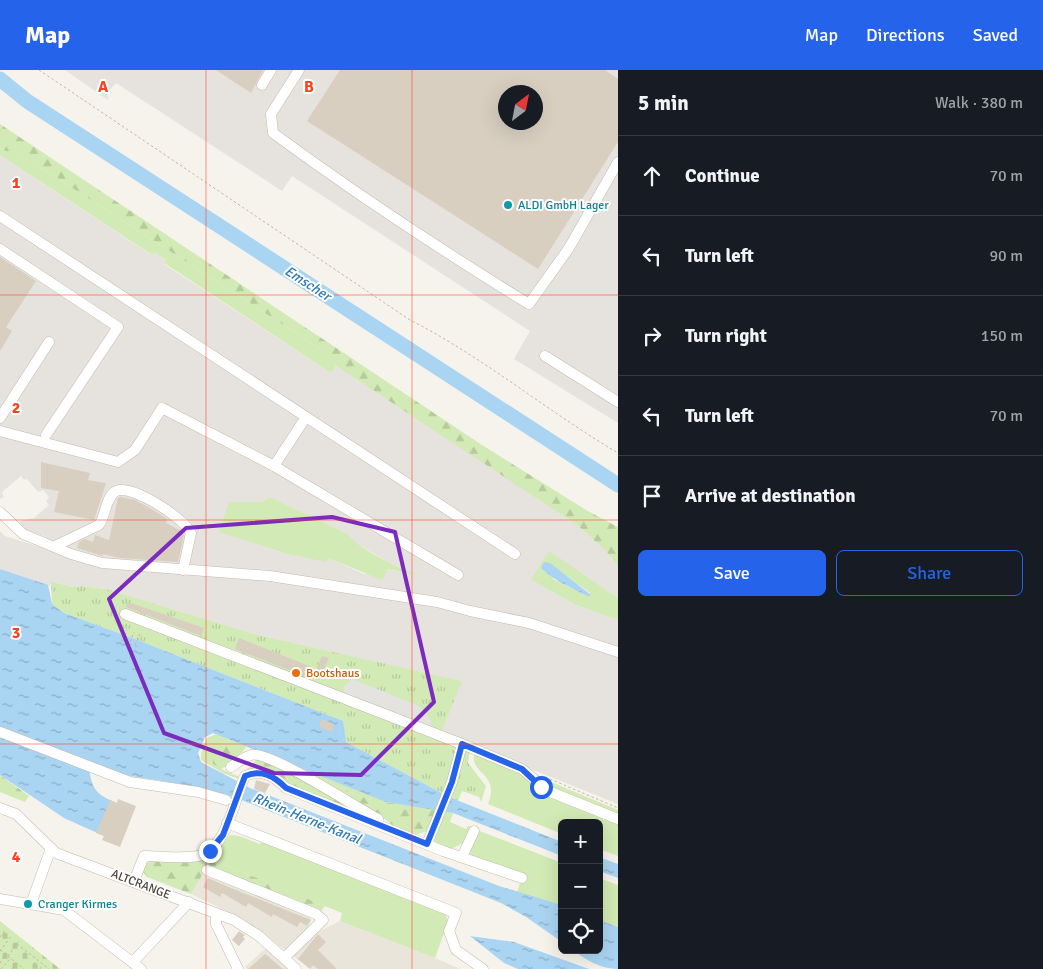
<!DOCTYPE html>
<html lang="en">
<head>
<meta charset="utf-8">
<style>
	body { margin:0; font-family:Signika,sans-serif; background:#20242c; color:#f1f3f6 }
	.controls { position:absolute; right:15px; bottom:15px; display:grid; overflow:hidden; border-radius:8px; box-shadow:0 5px 20px #0002 }
	.controls button { width:45px; height:45px; display:grid; place-items:center; padding:0; border:0; border-bottom:1px solid #363941; background:#171b24; color:#f1f3f6; font:25px sans-serif }
	.compass { position:absolute; left:498px; top:15px; width:45px; height:45px; border-radius:50%; background:#171b24; box-shadow:0 5px 20px #0002; rotate:32deg }
	.stop { position:absolute; width:15px; height:15px; margin:-11px; border:4px solid #2563eb; border-radius:50%; background:#fff }
	.stop.end { background:#2563eb; border-color:#fff; box-shadow:0 1px 5px #0008 }
	.list { margin:0; padding:0; list-style:none }
	h2 { display:flex; justify-content:space-between; align-items:center; height:65px; margin:0; padding:0 20px; font-size:21px }
	h2 small { font-size:16px; font-weight:400; color:#9ea1a6 }
	.list li { display:grid; grid-template-columns:32px 1fr auto; gap:15px; align-items:center; box-sizing:border-box; height:80px; padding:0 20px; border-top:1px solid #363941 }
	.list b { display:block; font-size:19px; white-space:nowrap }
	.list em { font-size:16px; font-style:normal; color:#9ea1a6 }
	.actions { display:flex; gap:10px; padding:15px 20px }
	.actions a { flex:1; padding:11px 0; border:1px solid #2563eb; border-radius:8px; text-align:center; font-size:18px; color:#2563eb }
	.actions .main { background:#2563eb; color:#fff }
	.icon { flex:none; width:28px; height:28px; fill:none; stroke:currentColor; stroke-width:2; stroke-linecap:round; stroke-linejoin:round }
	.map { position:relative; flex:none; width:618px; height:899px; overflow:hidden }
	header { display:flex; align-items:center; gap:30px; box-sizing:border-box; height:70px; padding:0 25px; background:#2563eb; color:#fff }
	header strong { font-size:24px }
	nav { display:flex; gap:28px; margin-inline-start:auto; font-size:18px }
	main { display:flex }
	aside { flex:1; background:#171b24 }
	.map>svg:first-child { display:block }
</style>
</head>
<body>
<header>
<strong>Map</strong>
<nav><a>Map</a><a>Directions</a><a>Saved</a></nav>
</header>
<main>
<div class="map">
<svg width="618" height="899" viewBox="0 0 618 899">
	<defs>
		<pattern id="forest-firs" width="22" height="20" patternUnits="userSpaceOnUse" patternTransform="scale(1.25)"><rect width="22" height="20" fill="#d2eab5"/><path d="M5 1l3.5 6h-7zM16 11l3.5 6h-7z" fill="#b6ca9c"/></pattern>
		<pattern id="cemetery-stones" width="16" height="16" patternUnits="userSpaceOnUse" patternTransform="scale(1.25)"><rect width="16" height="16" fill="#d2eab5"/><path d="M2 7V4a2 2 0 0 1 4 0v3zM10 15v-3a2 2 0 0 1 4 0v3z" fill="#b6ca9c"/></pattern>
		<pattern id="park-tufts" width="24" height="20" patternUnits="userSpaceOnUse" patternTransform="scale(1.25)"><rect width="24" height="20" fill="#d2eab5"/><path d="M3 7l-1-3M5 7V3M7 7l1-3M15 17l-1-3M17 17v-4M19 17l1-3" fill="none" stroke="#b6ca9c"/></pattern>
		<pattern id="water-ripples" width="26" height="14" patternUnits="userSpaceOnUse" patternTransform="scale(1.25)"><rect width="26" height="14" fill="#a9d4f2"/><path d="M2 4q2-2 4 0t4 0M15 11q2-2 4 0t4 0" fill="none" stroke="#8caec5"/></pattern>
	</defs>
	<rect width="100%" height="100%" fill="#f6f3ec"/>
	<g fill="#eae5da">
		<polygon points="204,802 313,845 308,857 289,878 285,880 243,849 191,824"/>
		<polygon points="340,851 435,888 460,899 310,899 293,886 310,866"/>
		<polygon points="267,877 287,899 247,899 245,897"/>
	</g>
	<g fill="#e6e2dd" fill-rule="evenodd">
		<path d="M65,0h553v353l-104,-64 16,-28 -238,-155 -10,15 -166,-108 -8,9v8zM506,22h30v30h-30z"/>
		<path d="M0,85l151,100 3,-3 12,8 -2,4 167,109 5,-7 11,6 230,153 28,25 13,16v32l-37,-25 -50,7 45,25 42,15v184l-177,-71 20,-52 -203,-46 -152,-46 -22,-3 -12,1 -20,-6 -2,5 -50,-17v-38l5,5 38,12 3,-11 -28,-10 2,-6 14,-3 15,-13 -3,-4 3,-4 -6,-7 -5,2 -11,-13 -3,1 -3,-4 -19,16 2,5 -4,2zM270,427l76,36 7,8 33,20 32,15 -31,-7 -23,5 -36,-16 -2,3 -42,-8 -64,-21 17,-29 25,-1z"/>
	</g>
	<g fill="#d2eab5" fill-rule="evenodd">
		<polygon points="0,78 6,81 13,81 48,102 322,280 336,296 331,303 164,193 166,190 154,182 152,185 0,85"/>
		<path d="M270,427l76,36c20,21 50,33 76,44l-34,-8 -6,11 -54,-22 -2,4 -42,-9 -65,-21 10,-30h33z"/>
		<path d="M549,481l69,47v22l-42,-15 -45,-25zM550,493l4,4 36,26 -3,3 -34,-17z"/>
		<polygon points="216,664 230,670 226,672 221,699 240,707 239,709 223,703 201,690 201,684 207,668"/>
		<path d="M475,681l143,70v35l-19,-7v-26h-37v11l-74,-30c13,-33 -21,-29 -13,-53z"/>
		<polygon points="288,693 372,726 370,730 302,702"/>
		<polygon points="532,704 618,740 618,746 547,718"/>
		<polygon points="444,741 453,743 450,752 466,759 468,756 472,757 463,773 449,780 439,777 434,770"/>
		<polygon points="477,760 562,793 562,835 517,822 522,807 472,787 470,783"/>
		<polygon points="230,765 239,766 260,774 262,772 446,844 448,852 435,888 340,851 342,843 208,788"/>
		<polygon points="599,808 618,815 618,857 599,850"/>
	</g>
	<g fill="url(#forest-firs)">
		<polygon points="0,54 482,375 586,440 618,457 618,496 605,480 577,455 332,293 322,280 48,102 13,81 6,81 0,78"/>
		<polygon points="230,670 247,676 235,691 221,699 213,694 213,673 217,671 226,672"/>
		<polygon points="257,689 265,689 384,754 245,701"/>
		<polygon points="302,702 370,730 372,726 386,732 438,740 430,760 415,765 398,760 386,750 346,730"/>
		<polygon points="0,705 29,726 25,732 0,722"/>
		<polygon points="208,788 325,836 320,842 207,797 191,824 147,807 143,802 145,795 150,791"/>
	</g>
	<polygon fill="url(#cemetery-stones)" points="0,851 60,899 0,899"/>
	<polygon fill="url(#park-tufts)" points="51,511 72,517 83,516 106,519 258,565 462,611 441,663 455,676 453,695 466,681 470,680 468,693 486,716 481,732 479,727 462,721 458,731 449,727 346,672 335,648 135,569 64,543 52,534"/>
	<polygon fill="#e5e3e0" points="352,609 417,635 425,641 431,651 430,660 343,625 345,619 343,618"/>
	<g fill="url(#water-ripples)">
		<path d="M544,492l6,1 41,32 -4,1c-17,-9 -34,-16 -46,-28z"/>
		<path d="M0,499l48,16 4,19 12,9 71,26 208,82 3,21 103,55 113,45v14l-109,-43 -67,-11 -173,-69 -8,4 -7,16 3,9 49,26 249,98 63,19v37l-36,-25 -25,-14 -257,-102c-50,-19 -103,-21 -155,-33 3,22 8,27 28,35l-13,33 -40,-18 -64,-43z"/>
		<polygon points="599,787 618,794 618,808 599,801"/>
		<path d="M599,850l19,7v42c-17,0 -32,-9 -45,-19h26z"/>
		<polygon points="470,866 514,872 589,899 518,899 504,893"/>
	</g>
	<g fill="none" stroke-linecap="round" stroke-linejoin="round">
		<polyline stroke="#a9d4f2" stroke-width="15" points="0,9 27,31 618,415"/>
	</g>
	<g fill="#d8cfc1" fill-rule="evenodd">
		<polygon points="216,0 263,0 251,23"/>
		<path d="M340,0h265l13,9v63l-80,127 -231,-148zM506,22h30v30h-30z"/>
		<polygon points="0,187 36,211 6,257 12,261 0,281"/>
		<polygon points="41,392 90,403 88,410 106,413 94,450 54,442 59,421 41,418"/>
		<polygon points="121,427 135,430 153,440 167,449 166,453 181,461 184,465 178,492 120,488 103,484 103,486 77,478 79,472 85,469 93,472 95,465 109,470 118,428"/>
		<polygon points="128,532 204,558 201,566 126,537"/>
		<polygon points="239,568 314,598 310,608 235,579"/>
		<polygon points="322,586 329,588 322,604 315,602"/>
		<polygon points="321,649 334,654 332,662 319,657"/>
		<polygon points="256,710 270,714 265,723 254,719"/>
		<polygon points="118,729 136,736 120,777 102,770 104,766 96,763 110,730 117,733"/>
		<polygon points="208,808 226,816 311,850 307,856 300,852 297,857 273,844 272,847 248,833 246,837 222,823 220,827 203,817"/>
		<polygon points="239,861 245,865 243,867 245,869 239,876 232,870"/>
		<polygon points="318,864 326,872 318,880 337,899 318,899 313,895 310,899 298,889"/>
		<polygon points="265,884 283,899 248,899"/>
	</g>
	<g fill="none" stroke-linecap="round" stroke-linejoin="round">
		<defs>
			<g id="minor">
				<path d="M299,0l-28,44 2,19c83,61 168,117 256,171l40,-56 49,-86"/>
				<polyline points="262,15 271,0"/>
				<polyline points="0,146 515,484"/>
				<polyline points="0,179 118,257 46,365"/>
				<polyline points="545,286 618,332"/>
				<polyline points="0,348 49,272"/>
				<polyline points="0,361 118,392 135,380 162,338 274,396 458,505"/>
				<polyline points="274,396 306,347"/>
				<polyline points="0,442 23,464 71,484 102,493 270,506 437,532 470,541 529,553 618,582"/>
				<path d="M55,476l44,-21c7,-9 6,-28 17,-34 16,-7 68,27 75,42l-8,37"/>
				<polyline points="125,544 462,674 522,699 548,721 618,749"/>
				<polyline points="0,662 130,712 198,722 226,730"/>
				<path d="M231,697c6,-4 13,-10 20,-12 18,-5 106,53 127,64"/>
				<polyline points="0,738 16,744 56,783 234,850 259,866 296,899"/>
				<polyline points="227,753 456,843 449,861 456,880 483,899"/>
				<polyline points="427,774 452,712 462,674"/>
				<polyline points="462,787 474,761"/>
				<polyline points="207,800 316,844 323,850 284,888"/>
				<path d="M134,811l10,-25c18,0 38,3 54,0 29,-6 36,-57 47,-80 17,-7 29,0 41,12l157,63 79,27"/>
				<polyline points="0,829 64,840 141,899"/>
				<polyline points="31,834 51,778"/>
				<polyline points="216,843 216,854 238,899"/>
				<polyline points="133,892 189,832"/>
			</g>
		</defs>
		<use href="#minor" stroke="#c2bbae" stroke-width="11"/>
		<g stroke="#c4b79f" stroke-width="1" stroke-dasharray="2.5 2.5" stroke-linecap="butt">
			<path d="M39,0l371,250c73,37 137,91 208,133"/>
			<polyline points="121,570 138,577"/>
			<polyline points="123,570 127,560"/>
			<polyline points="130,572 134,562"/>
			<polyline points="135,575 140,564"/>
			<polyline points="550,709 618,738"/>
			<polyline points="0,867 5,860"/>
			<polyline points="17,874 49,899"/>
			<polyline points="0,880 24,899"/>
			<polyline points="0,881 12,865"/>
			<polyline points="8,886 19,871"/>
			<polyline points="0,893 6,885"/>
			<polyline points="1,899 10,889"/>
			<polyline points="12,899 16,893"/>
			<polyline points="40,899 42,895"/>
		</g>
		<use href="#minor" stroke="#fff" stroke-width="10"/>
	</g>
	<g fill="none" stroke-linecap="round" stroke-linejoin="round">
		<path stroke="#2563eb" stroke-width="6" d="M210,781l13,-16 22,-59c17,-7 29,0 41,12l141,56 25,-62 10,-38 60,25 19,18"/>
	</g>
	<path fill="none" stroke="#7b2cbf" stroke-width="4" stroke-linejoin="round" d="M332,447l63,15 39,170 -73,73 -87,-2 -110,-40 -55,-134 77,-71z"/>
	<path fill="none" stroke="#fc3f1d" stroke-width="1" stroke-opacity="0.55" d="M206,0v899M412,0v899M0,225h618M0,450h618M0,674h618"/>
	<g fill="#0f9aa8" stroke="#fff" stroke-width="2">
		<circle cx="508" cy="135" r="5"/>
		<circle cx="28" cy="834" r="5"/>
	</g>
	<circle fill="#e8710a" stroke="#fff" stroke-width="2" cx="296" cy="603" r="5"/>
	<g text-anchor="middle" stroke-width="4" stroke-linejoin="round" paint-order="stroke">
		<g font-size="12" fill="#0d838f" stroke="#fff" text-anchor="start">
			<text x="518" y="139">ALDI GmbH Lager</text>
			<text x="38" y="838">Cranger Kirmes</text>
		</g>
		<g font-size="12" fill="#c56008" stroke="#fff" text-anchor="start">
			<text x="306" y="607">Bootshaus</text>
		</g>
		<g font-size="12" fill="#4b4439" stroke="#fff">
			<text transform="translate(141 814) rotate(21)" y="4">ALTCRANGE</text>
		</g>
		<g font-size="14" font-style="italic" fill="#2e7ab2" stroke="#fff">
			<text transform="translate(308 213) rotate(33)" y="5">Emscher</text>
			<text transform="translate(307 748) rotate(22)" y="5">Rhein-Herne-Kanal</text>
		</g>
	</g>
	<g font-size="16" text-anchor="middle" font-weight="bold" fill="#fc3f1d" stroke="#fff" stroke-width="4" stroke-linejoin="round" paint-order="stroke">
		<text x="103" y="22">A</text>
		<text x="309" y="22">B</text>
		<text x="16" y="118">1</text>
		<text x="16" y="343">2</text>
		<text x="16" y="568">3</text>
		<text x="16" y="792">4</text>
	</g>
</svg>
<div class="controls">
<button>+</button>
<button>−</button>
<button><svg class="icon" aria-label="locate" viewBox="0 0 24 24"><circle cx="12" cy="12" r="6"/><path d="M12 2v4M12 18v4M2 12h4M18 12h4"/></svg></button>
</div>
<svg class="compass" viewBox="-18 -18 36 36"><path d="M0-13l5 13h-10z" fill="#e53935"/><path d="M0 13l5-13h-10z" fill="#9ea1a6"/></svg>
<div class="stop" style="left:541px;top:717px"></div>
<div class="stop end" style="left:210px;top:781px"></div>
</div>
<aside>
<h2>5 min<small>Walk · 380 m</small></h2>
<ul class="list">
<li><svg class="icon" aria-label="ahead" viewBox="0 0 24 24"><path d="M12 20V5M6 11l6-6 6 6"/></svg><div><b>Continue</b></div><em>70 m</em></li>
<li><svg class="icon" aria-label="left" viewBox="0 0 24 24"><path d="M17 20v-9H6M10 6l-5 5 5 5"/></svg><div><b>Turn left</b></div><em>90 m</em></li>
<li><svg class="icon" aria-label="right" viewBox="0 0 24 24"><path d="M7 20v-9h11M14 6l5 5-5 5"/></svg><div><b>Turn right</b></div><em>150 m</em></li>
<li><svg class="icon" aria-label="left" viewBox="0 0 24 24"><path d="M17 20v-9H6M10 6l-5 5 5 5"/></svg><div><b>Turn left</b></div><em>70 m</em></li>
<li><svg class="icon" aria-label="arrive" viewBox="0 0 24 24"><path d="M6 21V4h12l-3 4 3 4H6"/></svg><div><b>Arrive at destination</b></div></li>
</ul>
<div class="actions"><a class="main">Save</a><a>Share</a></div>
</aside>
</main>
</body>
</html>
